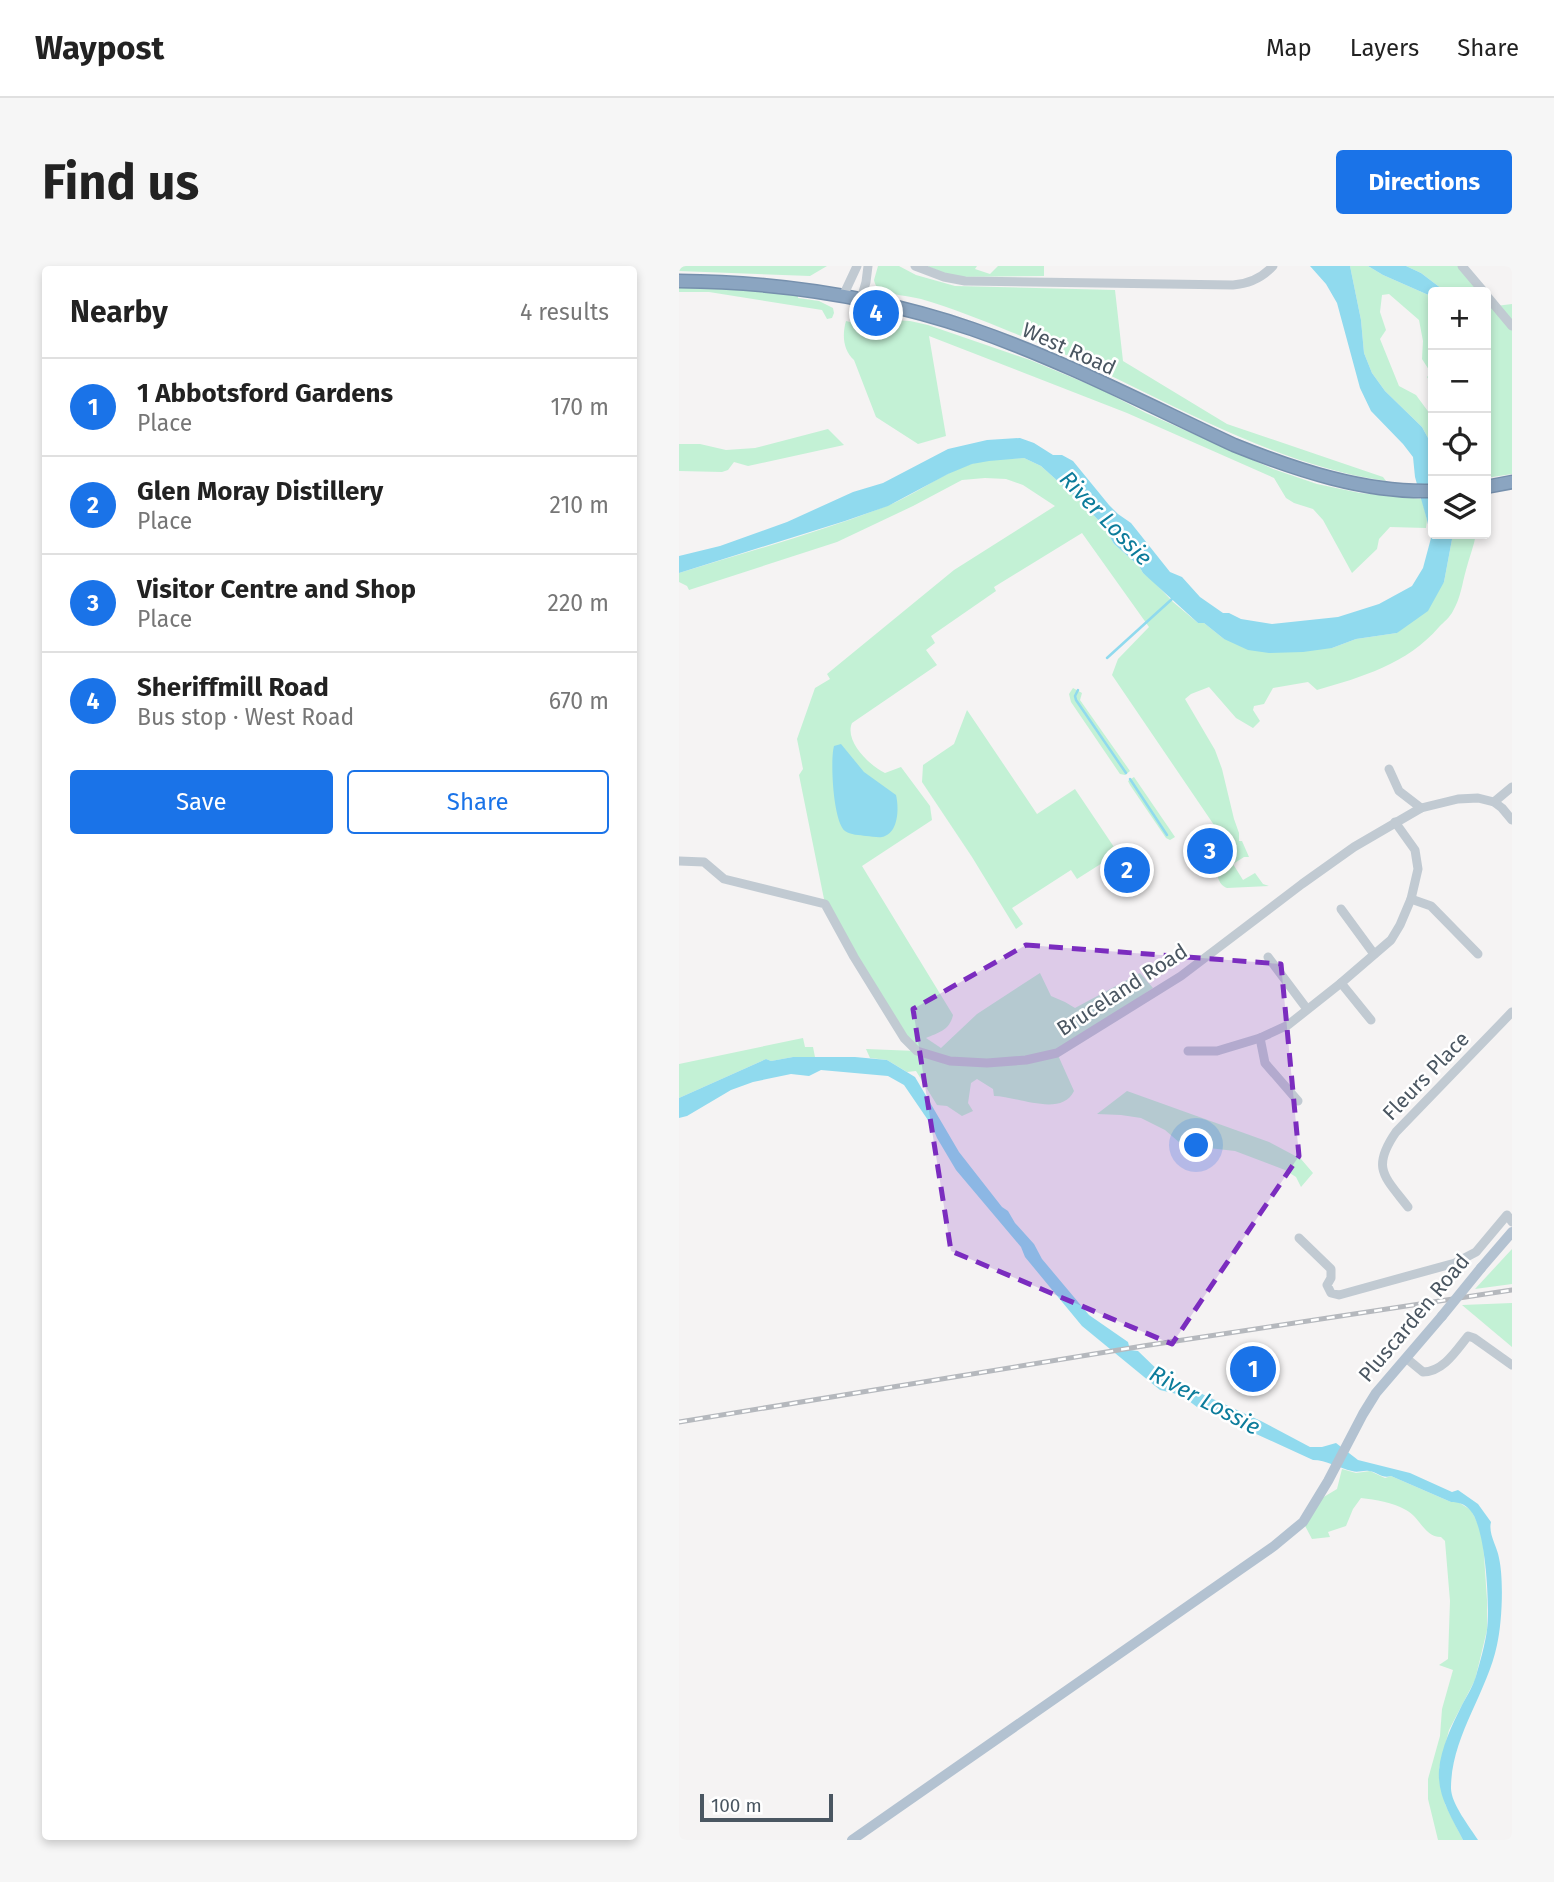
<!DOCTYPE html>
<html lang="en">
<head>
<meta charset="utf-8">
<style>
	body { margin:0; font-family:"Fira Sans",sans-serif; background:#f6f6f6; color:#222 }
	.controls { position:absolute; right:21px; top:21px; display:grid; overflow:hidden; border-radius:7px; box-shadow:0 4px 10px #0003 }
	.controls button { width:63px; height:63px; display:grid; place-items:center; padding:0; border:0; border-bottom:2px solid #e0e0e0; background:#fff; color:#222; font:35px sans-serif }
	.scale { position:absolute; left:21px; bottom:18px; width:133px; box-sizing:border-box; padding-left:7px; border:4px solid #4a5661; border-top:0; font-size:19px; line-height:24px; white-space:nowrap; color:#4a5661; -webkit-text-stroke:5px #fff; paint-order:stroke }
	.you { position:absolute; left:518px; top:880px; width:24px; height:24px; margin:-18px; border:5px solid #fff; border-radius:50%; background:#1a73e8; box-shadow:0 0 0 10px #1a73e833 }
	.badge { display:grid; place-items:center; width:46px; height:46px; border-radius:50%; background:#1a73e8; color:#fff; font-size:23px; font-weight:700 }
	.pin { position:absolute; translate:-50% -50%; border:4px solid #fff; box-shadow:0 2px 7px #0006 }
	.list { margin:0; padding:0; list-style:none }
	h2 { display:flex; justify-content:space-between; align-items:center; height:91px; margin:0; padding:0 28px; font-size:30px }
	h2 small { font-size:23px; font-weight:400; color:#767676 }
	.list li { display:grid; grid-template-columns:46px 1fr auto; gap:21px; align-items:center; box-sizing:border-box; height:98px; padding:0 28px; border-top:2px solid #e0e0e0 }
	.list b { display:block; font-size:26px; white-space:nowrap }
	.list p { margin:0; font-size:23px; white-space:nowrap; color:#767676 }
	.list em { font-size:23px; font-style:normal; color:#767676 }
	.actions { display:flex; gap:14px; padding:21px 28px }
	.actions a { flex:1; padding:16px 0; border:2px solid #1a73e8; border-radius:7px; text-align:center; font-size:24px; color:#1a73e8 }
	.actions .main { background:#1a73e8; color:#fff }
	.icon { flex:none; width:38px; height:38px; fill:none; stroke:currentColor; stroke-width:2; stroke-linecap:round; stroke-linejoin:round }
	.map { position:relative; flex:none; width:833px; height:1574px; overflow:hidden; border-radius:7px }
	header { display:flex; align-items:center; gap:42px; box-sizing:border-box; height:98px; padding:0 35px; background:#fff; border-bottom:2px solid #e0e0e0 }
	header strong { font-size:33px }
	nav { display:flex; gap:38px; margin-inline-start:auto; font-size:24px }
	.intro { display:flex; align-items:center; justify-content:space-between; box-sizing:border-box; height:168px; padding:0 42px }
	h1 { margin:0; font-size:49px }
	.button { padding:18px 32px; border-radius:7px; background:#1a73e8; color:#fff; font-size:24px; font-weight:700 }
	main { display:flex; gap:42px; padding:0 42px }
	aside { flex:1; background:#fff; border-radius:7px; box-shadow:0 4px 10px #0003 }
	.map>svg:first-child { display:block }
</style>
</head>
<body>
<header>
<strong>Waypost</strong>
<nav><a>Map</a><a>Layers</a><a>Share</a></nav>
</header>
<div class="intro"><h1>Find us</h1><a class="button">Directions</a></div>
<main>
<aside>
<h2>Nearby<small>4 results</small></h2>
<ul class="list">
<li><span class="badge">1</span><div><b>1 Abbotsford Gardens</b><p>Place</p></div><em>170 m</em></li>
<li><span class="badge">2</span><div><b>Glen Moray Distillery</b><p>Place</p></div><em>210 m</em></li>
<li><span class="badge">3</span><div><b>Visitor Centre and Shop</b><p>Place</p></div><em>220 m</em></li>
<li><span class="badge">4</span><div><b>Sheriffmill Road</b><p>Bus stop · West Road</p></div><em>670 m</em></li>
</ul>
<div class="actions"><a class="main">Save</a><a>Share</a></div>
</aside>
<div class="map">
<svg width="833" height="1574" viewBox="0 0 833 1574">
	<rect width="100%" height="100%" fill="#f5f3f3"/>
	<g fill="#c3f1d5">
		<polygon points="0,0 148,0 131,10 0,5"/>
		<path d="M199,0h21l17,9 39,11 160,4 8,71 104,63 156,53 3,4c-135,-20 -249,-102 -375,-149 -29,-12 -59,-24 -90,-33 -12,-3 -31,-4 -41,-10 -4,-2 -5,-5 -6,-9z"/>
		<polygon points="248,0 298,0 296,3 311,8 319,0 365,0 365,10 280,11 270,9"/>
		<polygon points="671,0 689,0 704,9 754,31 754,120 748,111 752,107 743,93 744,75 740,54 710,28 703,29 701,46 707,64 701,73 720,120 737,129 751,148 754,156 754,181 743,161 706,125 693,107 685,87 682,54"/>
		<polygon points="727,0 783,0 805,26 767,26 742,7"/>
		<polygon points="0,20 70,23 119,29 119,32 140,35 154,42 155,47 153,52 148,53 143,44 30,26 0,26"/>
		<polygon points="807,29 817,40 833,38 833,208 807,212"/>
		<path d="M178,52l53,3 18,4 102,35 70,29 46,24 127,56 44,15 43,9 62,6 5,21 -1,8 -36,-1 -11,12 -2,10 -25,24 -29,-53 -10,-11 -19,-6 -8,-5 -12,-20 -147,-65 -198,-77 17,100 -28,8 -42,-27 -22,-57c-11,-10 -12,-25 -8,-39l8,2z"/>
		<polygon points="149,163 165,179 69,200 55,196 49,204 43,206 0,205 0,178 21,178 47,184 76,182"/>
		<path d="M345,192l17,8 40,36 21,22 12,20 25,22 4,7 8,6 22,23 25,21h6l20,16 108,9 24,-9 41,-6 47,-51 9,-48h23c-2,12 -7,24 -10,36 -4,14 -5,27 -13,41 -3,6 -9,11 -14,16 -32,37 -77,50 -122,63l-9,-8 -35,6 -9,16 -10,2 -1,4 7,11 -7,7 -17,-10 -27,-31 -18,7 -6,5 30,51 7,19 12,50 5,14v8h3l7,16h-5l-11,7 10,16 12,-7 8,11 6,2 -42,2c-10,-4 -8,-13 -13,-20l16,-11 7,-12c-14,-2 -19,-8 -23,-20l-102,-150 6,-16 31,-32 -67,-94 -88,54 2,4 -65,45 4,7 -9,7 11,15 -85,58c-8,18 18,43 33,50l16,-6 29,39 2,14 -70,46 91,149c-3,15 -15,18 -27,23l15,10 36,-34 63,-41 11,23 14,6 10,6 65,-35 13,15 -96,65 17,38c-13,27 -57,5 -80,5l-1,-7 -16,-10 -6,4 -3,20 5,8 -11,5 -15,-10 -10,-1 -21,-34 -9,1 -20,-12 -17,-2 -4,-9 50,2 -91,-147 -26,-129 4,-6 -6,-30 18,-51 15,-9 -3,-5 127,-104 101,-64 -32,-21 -17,-6 -21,-1 -23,2 -49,26 -76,36 -148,48 -2,-4 -8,-4v-9c68,-21 138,-40 205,-66 30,-11 56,-33 87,-43 17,-5 35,-5 53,-6z"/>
		<polygon points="394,422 403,427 401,434 451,505 446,509 441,508 392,436 390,428"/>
		<polygon points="288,444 358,548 396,523 439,587 398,613 392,604 333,642 344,658 337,663 293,591 243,516 244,499 275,478"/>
		<polygon points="455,511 496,571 491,574 487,572 451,519 449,515"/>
		<polygon points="124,772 126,781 134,781 136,791 114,791 92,795 87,793 0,832 0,798"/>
		<polygon points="448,825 590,876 622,893 634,907 622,921 617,911 606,904 556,885 512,880 501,877 486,864 462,852 442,849 418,848"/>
		<polygon points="833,983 833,1018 796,1023"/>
		<polygon points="833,1037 833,1081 783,1039"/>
		<path d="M663,1203l14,4 14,-2 15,7 6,-2 60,26h7l13,8 7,14 5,17 4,59v30l-12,50 -26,50 -10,39 6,35 18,36h-25l-10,-41v-20l12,-43 2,-27 11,-39 -14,-5 9,-6 2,-58 -5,-60 -4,-4c-17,0 -21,-20 -35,-27 -14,-8 -30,-10 -45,-12l-8,11 -7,17 -18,6 2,5 -18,2 -9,-17 14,-21 20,-12z"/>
	</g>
	<g fill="#90daee">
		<polygon points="631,0 671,0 682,54 685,87 693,107 706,125 743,161 754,181 754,268 774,268 765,316 749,345 718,367 677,373 653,382 624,386 590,387 569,384 545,373 525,357 519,357 464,307 460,300 435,278 423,258 402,236 362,200 345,192 310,195 293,198 269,208 209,240 166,255 0,307 0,290 41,280 108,256 174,226 204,217 269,183 308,174 341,172 355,177 374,189 383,189 394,195 430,239 439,248 452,257 491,306 503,311 521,331 544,347 550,347 562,353 593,358 659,351 700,338 733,320 744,302 752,272 748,254 736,211 734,191 724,178 692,145 681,122 658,37 647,18"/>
		<polygon points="689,0 727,0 742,7 767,26 754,26 754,31 704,9"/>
		<path d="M162,478l23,28 32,23c3,12 3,39 -14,42 -4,1 -11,-1 -16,-1 -6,-1 -16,-1 -21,-5 -12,-9 -15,-71 -11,-85z"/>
		<path d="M114,791h62l32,3 28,17 44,75 43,55 6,4 7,12 19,21 8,15 47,56 39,27 2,8 8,1 27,26 96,44 49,26h12l14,-4 22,17 52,13 42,19 6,-2 20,14 13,18c-3,12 6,24 8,36 5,22 3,65 -2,87 -10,48 -46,92 -46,143 0,16 19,39 27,52h-15c-11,-22 -26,-44 -24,-70 2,-22 13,-45 23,-65 5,-9 11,-19 14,-29 4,-14 9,-31 11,-46 3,-24 -1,-103 -17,-120 -5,-6 -12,-8 -19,-8l-60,-26c-9,3 -13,-4 -22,-5 -6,-1 -11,2 -17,0 -13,-3 -26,-11 -39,-11l-116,-53 -16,-12 -21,-5 -78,-64 -57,-69 -4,-10 -65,-77 -19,-32 -5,-12 -28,-41 -16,-9 -67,-6 -12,6 -18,-2 -38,8 -22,8 -44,26 -8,2v-20l87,-39 5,2z"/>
	</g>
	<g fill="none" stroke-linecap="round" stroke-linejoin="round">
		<g stroke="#90daee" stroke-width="2.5">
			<polyline points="428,392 493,333"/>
			<polyline points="399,424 396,430 397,434 447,507"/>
			<polyline points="451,513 488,569"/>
		</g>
		<defs>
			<g id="highway">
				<path d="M0,15c99,1 199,16 293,48 90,31 176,76 262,116 62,25 131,48 199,46"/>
				<polyline points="807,221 833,216"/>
			</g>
		</defs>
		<use href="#highway" stroke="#7690ad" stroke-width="15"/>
		<g stroke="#c1cad2" stroke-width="9">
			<path d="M236,0l29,11 21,4 268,4c16,-1 29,-7 40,-19"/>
			<polyline points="783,0 805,26"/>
			<polyline points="807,29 833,60"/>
			<polyline points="164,30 178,0"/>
			<polyline points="182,33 187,16 189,0"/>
			<polyline points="710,503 720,525 742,542"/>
			<polyline points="815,536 833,521"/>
			<polyline points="0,595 25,596 45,613 146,638 175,691 225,772 238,785 271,795 308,797 347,794 378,787 502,710 623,618 675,581 742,542 779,533 799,532 815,536 823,542 833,554"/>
			<polyline points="732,633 752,640 799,688"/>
			<polyline points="662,643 695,688"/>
			<polyline points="589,691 628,743"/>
			<polyline points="662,717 692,754"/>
			<polyline points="581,772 586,797 619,835"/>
			<polyline points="509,785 538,785 581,772 609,759 662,717 712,674 721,659 732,633 739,603 736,584 716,556"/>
			<path d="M729,941c-24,-31 -37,-39 -12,-75l116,-120"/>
			<polyline points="620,972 652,1003 652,1012 648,1019 652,1027 660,1029 776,997 797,986 828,949 833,956"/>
			<path d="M727,1092l17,14c20,0 33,-21 45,-36l6,2 38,27"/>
		</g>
		<g stroke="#b3c2d1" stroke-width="10">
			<polyline points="802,1002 833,966"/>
			<polyline points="173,1574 595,1280 624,1256 649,1215 684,1148 697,1127 763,1050"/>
		</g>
		<use href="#highway" stroke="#8ba5c1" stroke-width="12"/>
		<defs>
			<polyline id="rail" points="0,1156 464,1080 833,1024"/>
		</defs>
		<use href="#rail" stroke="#b5b8bd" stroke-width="5"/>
		<use href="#rail" stroke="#fff" stroke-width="2.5" stroke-dasharray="8" stroke-linecap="butt"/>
		<polyline stroke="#b3c2d1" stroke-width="10" points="763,1050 802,1002"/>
	</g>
	<path fill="#7b2cbf" fill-opacity="0.2" stroke="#7b2cbf" stroke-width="5" stroke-dasharray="14 9" stroke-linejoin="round" d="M347,679l255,19 18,192 -127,188 -221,-93 -38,-242z"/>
	<g text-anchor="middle" stroke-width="5" stroke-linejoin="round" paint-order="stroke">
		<g font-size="21" fill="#4a5661" stroke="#fff">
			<text transform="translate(390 83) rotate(24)" y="7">West Road</text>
			<text transform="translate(443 724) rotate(-33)" y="7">Bruceland Road</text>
			<text transform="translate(747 810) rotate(-46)" y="7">Fleurs Place</text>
			<text transform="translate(735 1052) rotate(-50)" y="7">Pluscarden Road</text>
		</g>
		<g font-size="23" font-style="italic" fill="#0c7c9b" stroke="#fff">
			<text transform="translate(427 252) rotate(46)" y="8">River Lossie</text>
			<text transform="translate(526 1134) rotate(28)" y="8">River Lossie</text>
		</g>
	</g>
</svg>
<div class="controls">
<button>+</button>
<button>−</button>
<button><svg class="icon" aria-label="locate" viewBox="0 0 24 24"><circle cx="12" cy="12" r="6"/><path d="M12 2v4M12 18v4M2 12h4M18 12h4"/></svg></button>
<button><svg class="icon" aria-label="layers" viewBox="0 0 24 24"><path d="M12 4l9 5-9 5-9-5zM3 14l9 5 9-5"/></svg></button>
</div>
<div class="scale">100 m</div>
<div class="you"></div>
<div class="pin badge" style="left:574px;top:1103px">1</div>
<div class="pin badge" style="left:448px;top:604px">2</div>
<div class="pin badge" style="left:531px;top:585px">3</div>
<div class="pin badge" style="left:197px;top:47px">4</div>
</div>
</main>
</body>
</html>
